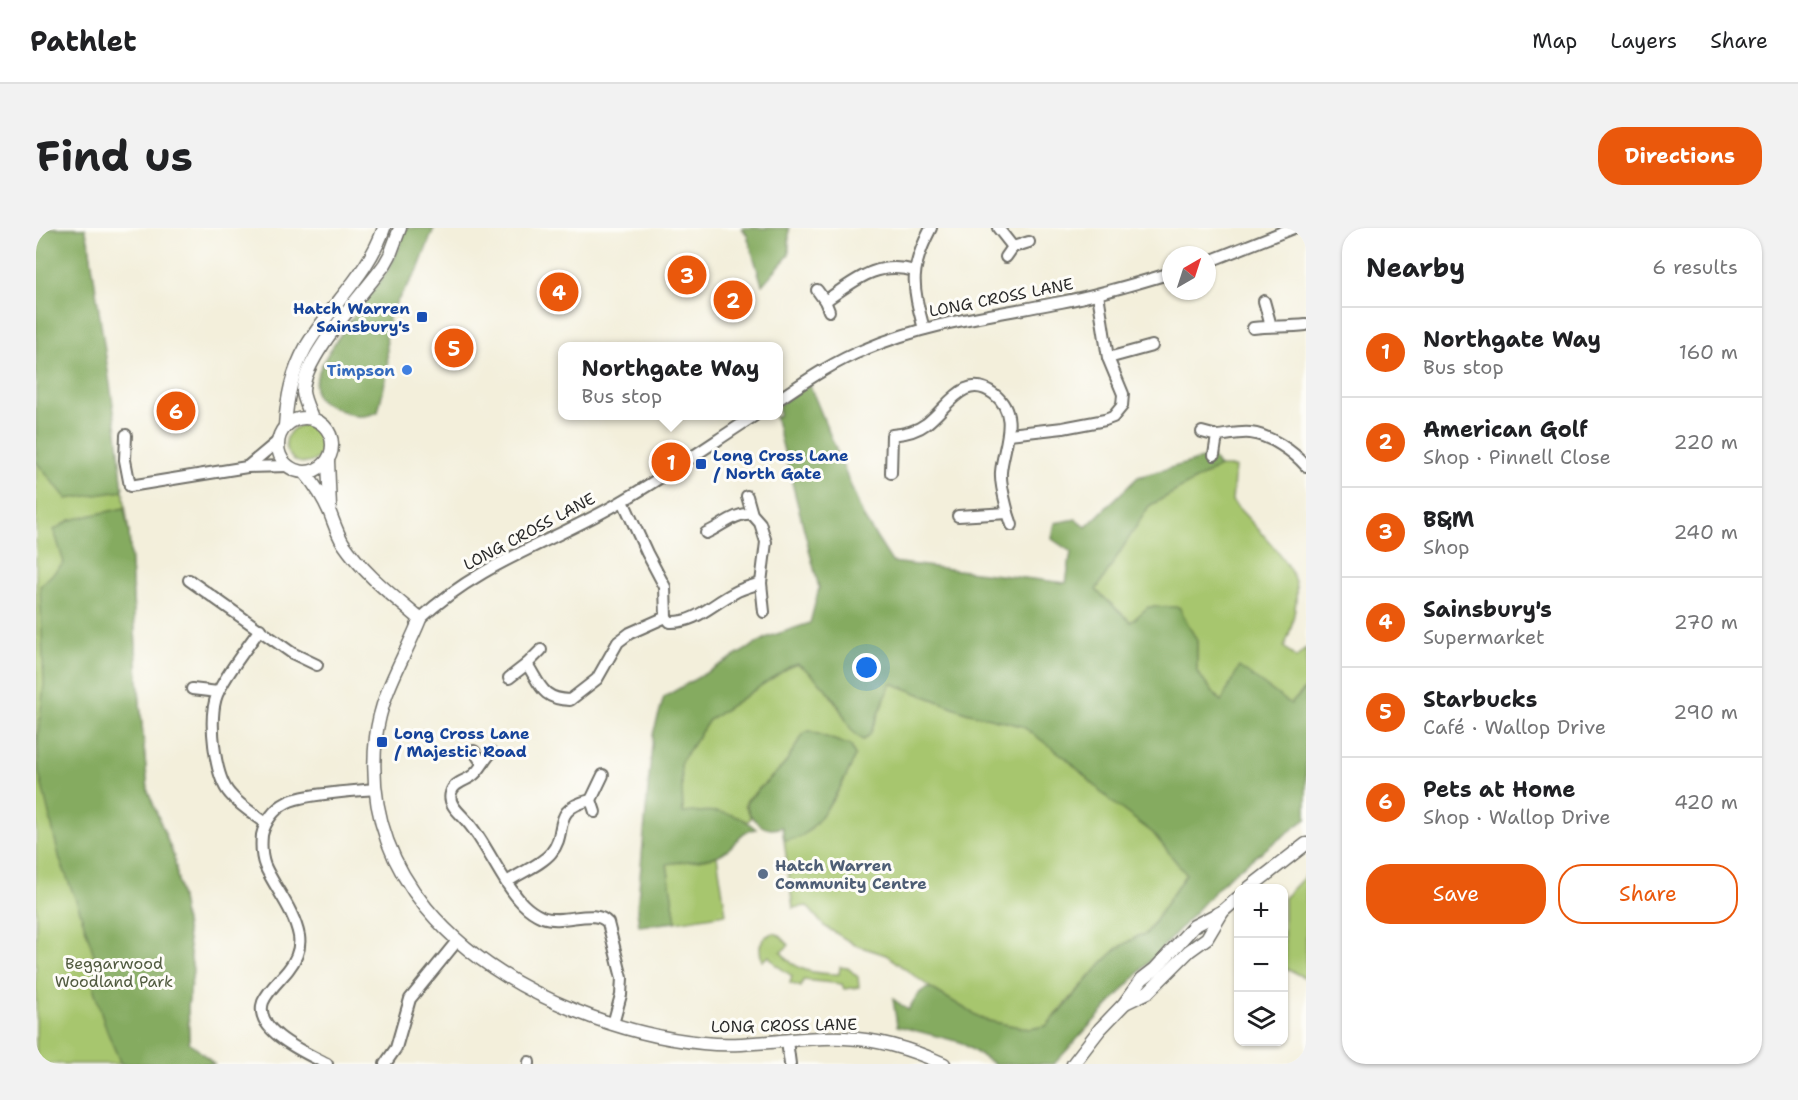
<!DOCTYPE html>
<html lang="en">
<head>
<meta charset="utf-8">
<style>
	body { margin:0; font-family:"Shantell Sans",sans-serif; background:#f2f2f2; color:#202124 }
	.controls { position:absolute; right:18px; bottom:18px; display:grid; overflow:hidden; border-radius:12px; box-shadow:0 2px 4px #0004 }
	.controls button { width:54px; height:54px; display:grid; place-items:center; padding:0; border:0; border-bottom:2px solid #e0e0e0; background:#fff; color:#202124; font:30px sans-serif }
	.compass { position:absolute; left:1126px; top:18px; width:54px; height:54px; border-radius:50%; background:#fff; box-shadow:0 2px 4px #0004; rotate:39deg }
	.you { position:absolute; left:831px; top:440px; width:21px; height:21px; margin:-15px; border:4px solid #fff; border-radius:50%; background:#1a73e8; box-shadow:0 0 0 9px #1a73e833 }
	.badge { display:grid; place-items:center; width:39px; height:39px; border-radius:50%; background:#ea580c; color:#fff; font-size:20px; font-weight:700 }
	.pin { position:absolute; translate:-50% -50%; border:3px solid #fff; box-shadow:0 2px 6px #0006 }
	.popup { position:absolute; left:522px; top:114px; width:225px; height:78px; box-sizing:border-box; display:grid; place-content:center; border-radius:12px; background:#fff; filter:drop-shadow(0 2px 4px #0005); font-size:20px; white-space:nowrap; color:#757577 }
	.popup b { font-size:22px; color:#202124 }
	.popup::after { content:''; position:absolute; left:50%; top:100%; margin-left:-12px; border:12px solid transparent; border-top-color:#fff }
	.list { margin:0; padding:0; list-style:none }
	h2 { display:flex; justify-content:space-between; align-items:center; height:78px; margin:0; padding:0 24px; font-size:26px }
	h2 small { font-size:20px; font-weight:400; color:#757577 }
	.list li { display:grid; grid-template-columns:39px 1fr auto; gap:18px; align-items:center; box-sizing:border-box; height:90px; padding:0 24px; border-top:2px solid #e0e0e0 }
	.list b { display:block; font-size:22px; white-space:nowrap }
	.list p { margin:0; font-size:20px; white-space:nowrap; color:#757577 }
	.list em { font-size:20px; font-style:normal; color:#757577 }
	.actions { display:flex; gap:12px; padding:18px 24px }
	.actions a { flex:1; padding:14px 0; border:2px solid #ea580c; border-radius:24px; text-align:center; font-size:21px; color:#ea580c }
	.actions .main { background:#ea580c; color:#fff }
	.icon { flex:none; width:33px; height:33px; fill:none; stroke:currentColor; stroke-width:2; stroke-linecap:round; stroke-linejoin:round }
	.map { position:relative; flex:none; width:1270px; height:836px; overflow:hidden; border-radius:24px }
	header { display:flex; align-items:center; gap:36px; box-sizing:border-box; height:84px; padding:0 30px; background:#fff; border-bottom:2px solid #e0e0e0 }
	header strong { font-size:28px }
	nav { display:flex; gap:33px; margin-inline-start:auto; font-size:21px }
	.intro { display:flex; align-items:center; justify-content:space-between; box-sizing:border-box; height:144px; padding:0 36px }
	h1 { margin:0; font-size:42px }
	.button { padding:15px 27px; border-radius:24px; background:#ea580c; color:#fff; font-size:21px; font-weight:700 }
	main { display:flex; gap:36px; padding:0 36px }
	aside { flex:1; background:#fff; border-radius:24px; box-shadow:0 2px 4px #0004 }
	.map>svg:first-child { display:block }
</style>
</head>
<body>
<header>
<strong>Pathlet</strong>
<nav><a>Map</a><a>Layers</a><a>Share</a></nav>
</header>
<div class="intro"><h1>Find us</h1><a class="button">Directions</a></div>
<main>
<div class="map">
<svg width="1270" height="836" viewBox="0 0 1270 836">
	<rect width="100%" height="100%" fill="#fdfcf7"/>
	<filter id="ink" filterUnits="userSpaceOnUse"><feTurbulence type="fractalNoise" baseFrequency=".0167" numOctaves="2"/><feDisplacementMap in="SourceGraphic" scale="12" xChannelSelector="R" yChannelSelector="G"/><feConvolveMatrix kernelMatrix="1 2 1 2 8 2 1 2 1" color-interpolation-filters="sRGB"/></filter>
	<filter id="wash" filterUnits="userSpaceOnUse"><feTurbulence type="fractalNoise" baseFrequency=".008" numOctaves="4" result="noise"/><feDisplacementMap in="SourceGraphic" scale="24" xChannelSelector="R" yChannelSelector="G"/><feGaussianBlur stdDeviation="1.35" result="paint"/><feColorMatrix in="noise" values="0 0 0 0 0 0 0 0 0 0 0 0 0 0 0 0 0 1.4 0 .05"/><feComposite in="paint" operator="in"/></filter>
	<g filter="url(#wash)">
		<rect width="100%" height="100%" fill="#f3efdb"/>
		<g fill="#a7c66e" stroke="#69784c" stroke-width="1.5">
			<polygon points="0,0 49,0 53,16 93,305 102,452 112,563 138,629 157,743 152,777 153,814 178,836 0,836"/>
			<circle cx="269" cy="216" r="19"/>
			<path d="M1183,239h16l-3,34c17,19 62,62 64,86 2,15 -5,46 -12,60l12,11 10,-10v39l-15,17 -70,-2 -24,-30v-31l-66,-19 -36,-32 54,-84z"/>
			<path d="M761,436c26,12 44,49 59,71l14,-1 21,-51 75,29 56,14 44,32 46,44 41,31 33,41 -40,60 -8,2 -20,12 -15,14 -57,64 -17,3 -45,-9 -20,-11 -33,-21 -45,-33 -31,-10 -31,-19 -17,-20 -14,2 -9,-68c33,-5 61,-56 71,-85l-4,-9 -41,-15 -5,2 -21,32 -37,35 -2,5 6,13 -4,4c-24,-12 -38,-12 -64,-9l-2,-51 28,-42 80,-53z"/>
			<polygon points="681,628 690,686 640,694 631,636"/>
			<polygon points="1270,647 1270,750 1248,740 1248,670"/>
			<path d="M738,705l5,2 10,10 -8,7c14,20 36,22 58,22l1,-7 8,1 10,9 1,10 -15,2 -2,-5 -39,-4 -2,7 -11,-4 2,-7 -16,-11 -7,-9 -7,5c-4,-14 -3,-24 12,-28z"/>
		</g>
		<g fill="#85ab61" stroke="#586b46" stroke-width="1.5">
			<polygon points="0,0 49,0 53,16 81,203 87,263 31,271 1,235 0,225"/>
			<path d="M370,0h28l-16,42 -28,42 -4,18 2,39 -10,43c-19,8 -25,4 -43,-4 -9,-4 -18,-6 -20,-16 -4,-30 54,-92 70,-118 10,-14 16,-30 21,-46z"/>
			<polygon points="706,0 753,0 753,27 726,57 711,7"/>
			<path d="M773,155l55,135 28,44 174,21 5,-31 -19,-13 3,-16 21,-4 10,8 52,-50 74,-21 7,11 -70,39 -53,84 35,32 17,-15h31l18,34v31l24,30 18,-35 52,37 15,-16v131l-78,58 -174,187h-60l-34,-22 -63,-16 -4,-27 15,11c6,-9 11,-22 23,-22l53,32 45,9 17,-3 19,-19 38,-45 15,-14 20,-12 8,-2 40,-60 -33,-41 -41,-31 -46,-44 -44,-32 -56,-14 -75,-29 -21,51 -7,6c-13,-6 -18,-23 -25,-35 -7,-12 -28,-35 -41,-41l-8,3 -80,53 -28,42 2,51c27,-3 52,-4 73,16 -21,3 -17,17 -37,26 -15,6 -36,6 -52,9l9,58 -37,4 -2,-16 16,-176 11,-37 104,-60 42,-14 9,-35 -44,-172h4v-11z"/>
			<polygon points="88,280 93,305 102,452 112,563 138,629 157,743 152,777 153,814 178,836 85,836 84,834 71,803 58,762 58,727 43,680 24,632 3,545 2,508 8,456 4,358 28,335 18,302 34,292"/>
			<path d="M773,503l42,15 4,10c-8,21 -33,66 -52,79 -6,4 -13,5 -19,5l-2,-13c-4,1 -7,2 -11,2 -12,-1 -26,-16 -24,-28l37,-36 20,-32z"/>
		</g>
	</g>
	<g filter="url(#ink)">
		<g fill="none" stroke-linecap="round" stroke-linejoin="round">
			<defs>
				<g id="minor">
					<polyline points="962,0 977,19"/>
					<polyline points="970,29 977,19 993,14"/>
					<polyline points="1171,34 1257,0"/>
					<polyline points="781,62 789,73 793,83"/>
					<path d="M789,73c30,-20 51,-41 90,-30"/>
					<polyline points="1228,73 1235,98"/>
					<path d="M1217,100c18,-2 35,-1 53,-3"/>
					<path d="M888,101c-12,-44 -15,-59 7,-101"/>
					<polyline points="1072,130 1116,118"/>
					<path d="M743,171c28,-19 56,-38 87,-50 63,-27 129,-34 195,-47 37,-7 74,-18 110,-29"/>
					<polyline points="1166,204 1181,208 1178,227"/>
					<polyline points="973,206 1027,200 1069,192 1077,189 1086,178 1087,166 1072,130 1062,66"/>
					<polyline points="90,207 89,232 94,258 211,239 253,238"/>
					<path d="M1181,208c11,-1 22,-4 33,-3 20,2 44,19 56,33"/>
					<polyline points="211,239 241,214"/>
					<path d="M855,245l1,-38c11,-1 25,-4 34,-11 21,-15 38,-53 68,-30 27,21 9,52 7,78 -1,13 4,28 7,41"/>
					<polyline points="711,268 716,286 724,295 730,314 725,355 728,384"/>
					<path d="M587,273l24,52 18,34 1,30 4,5c26,1 42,-18 64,-29 8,-5 18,-7 27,-10"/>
					<polyline points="922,288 972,285 976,297"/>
					<path d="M670,305c15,-6 29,-21 46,-19"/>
					<polyline points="153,352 256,425 281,437"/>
					<path d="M384,391c62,-58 134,-77 204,-119 44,-26 87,-56 130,-84"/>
					<path d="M224,401c-13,19 -35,46 -43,66 -9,22 -3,81 13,99 10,12 24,20 36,29"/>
					<path d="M491,436c14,22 15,35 43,36l27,-21 21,-37 12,-9 36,-16"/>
					<polyline points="473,450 491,436 505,422"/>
					<polyline points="156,461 182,464"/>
					<polyline points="438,523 446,535"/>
					<path d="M456,524c-8,7 -11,18 -20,24 -7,5 -19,7 -21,17 -3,9 5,17 11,23 24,24 37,63 61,88 5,5 12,10 19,13 22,8 53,-10 66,6l14,55 -1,17 -8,29"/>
					<polyline points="559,584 555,572 567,547"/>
					<path d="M471,654c14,-10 34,-17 44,-29 18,-21 -2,-44 40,-53"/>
					<polyline points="751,813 754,836"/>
					<path d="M291,836c-19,-10 -74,-33 -64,-62 5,-12 18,-23 25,-32 8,-10 13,-21 11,-34 -5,-26 -23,-46 -34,-70 -4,-10 -4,-20 -3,-31 3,-13 12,-26 24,-32 15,-9 69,-12 89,-14"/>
					<polyline points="349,836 360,820 374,771 421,713"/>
					<polyline points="493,836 493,834"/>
				</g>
				<g id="tertiary">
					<circle cx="269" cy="217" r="27"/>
					<path d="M276,190c-3,-8 -8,-18 -9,-26 -1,-34 62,-100 82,-128l5,-9 10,-27"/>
					<path d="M249,198c2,-29 7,-54 21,-79 24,-42 62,-72 78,-119"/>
					<polyline points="292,233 294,279"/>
					<path d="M269,245c10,12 19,26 25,40 4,10 7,20 13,30 21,31 49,52 77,76 -16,40 -39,74 -44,118 -16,137 83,227 200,274 40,16 84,28 127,32 47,5 94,-7 141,-5 35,1 69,12 100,26"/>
					<polyline points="1213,660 1270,616"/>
					<polyline points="1089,775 1112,764 1153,723 1171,710 1187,683"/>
					<polyline points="1037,836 1064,801 1088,776 1106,751 1119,741 1158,698 1187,683 1202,670"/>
				</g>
			</defs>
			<use href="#minor" stroke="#717069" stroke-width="14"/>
			<use href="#tertiary" stroke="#717069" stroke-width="15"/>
			<use href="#minor" stroke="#fff" stroke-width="10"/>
			<use href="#tertiary" stroke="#fff" stroke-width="12"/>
		</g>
	</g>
	<g fill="#1a4fb4" stroke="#fdfcf7" stroke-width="2">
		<rect x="380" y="83" width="12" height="12" rx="3"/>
		<rect x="659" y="230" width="12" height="12" rx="3"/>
		<rect x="340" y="508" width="12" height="12" rx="3"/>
	</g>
	<circle fill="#3f7fe0" stroke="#fdfcf7" stroke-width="2" cx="371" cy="142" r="6"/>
	<circle fill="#5c6f8a" stroke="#fdfcf7" stroke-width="2" cx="727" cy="646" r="6"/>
	<g text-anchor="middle" stroke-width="6" stroke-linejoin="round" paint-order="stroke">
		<g font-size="16" fill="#2b2b2b" stroke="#fdfcf7">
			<text transform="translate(965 69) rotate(-11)" y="6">LONG CROSS LANE</text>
			<text transform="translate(493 303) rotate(-28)" y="6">LONG CROSS LANE</text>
			<text transform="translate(748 797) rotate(-1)" y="6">LONG CROSS LANE</text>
		</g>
		<g font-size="16" font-weight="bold" fill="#164399" stroke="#fdfcf7" text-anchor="start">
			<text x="374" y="86" text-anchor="end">Hatch Warren<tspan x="374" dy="18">Sainsbury's</tspan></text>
			<text x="677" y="233">Long Cross Lane<tspan x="677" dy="18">/ North Gate</tspan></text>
			<text x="358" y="511">Long Cross Lane<tspan x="358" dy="18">/ Majestic Road</tspan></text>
		</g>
		<g font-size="16" font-weight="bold" fill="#366cbe" stroke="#fdfcf7" text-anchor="end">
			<text x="359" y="148">Timpson</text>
		</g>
		<g font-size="16" font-weight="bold" fill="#4e5e75" stroke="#fdfcf7" text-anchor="start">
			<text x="739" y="643">Hatch Warren<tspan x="739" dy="18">Community Centre</tspan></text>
		</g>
		<g font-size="16" fill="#505a3f" stroke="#fdfcf7">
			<text x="78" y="741">Beggarwood<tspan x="78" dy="18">Woodland Park</tspan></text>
		</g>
	</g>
</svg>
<div class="controls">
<button>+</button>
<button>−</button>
<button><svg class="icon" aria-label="layers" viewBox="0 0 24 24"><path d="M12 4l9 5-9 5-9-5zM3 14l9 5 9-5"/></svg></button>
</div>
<svg class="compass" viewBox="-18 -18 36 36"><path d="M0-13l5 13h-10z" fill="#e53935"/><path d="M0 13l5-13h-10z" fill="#757577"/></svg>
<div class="you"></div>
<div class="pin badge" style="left:635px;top:234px">1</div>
<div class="popup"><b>Northgate Way</b>Bus stop</div>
<div class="pin badge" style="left:697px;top:72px">2</div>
<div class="pin badge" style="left:651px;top:47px">3</div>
<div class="pin badge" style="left:523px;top:64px">4</div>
<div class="pin badge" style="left:418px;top:120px">5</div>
<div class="pin badge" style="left:140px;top:183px">6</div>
</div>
<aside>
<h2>Nearby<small>6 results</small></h2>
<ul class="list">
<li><span class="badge">1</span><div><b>Northgate Way</b><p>Bus stop</p></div><em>160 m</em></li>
<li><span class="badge">2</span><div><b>American Golf</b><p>Shop · Pinnell Close</p></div><em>220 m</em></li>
<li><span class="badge">3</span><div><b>B&amp;M</b><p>Shop</p></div><em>240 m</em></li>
<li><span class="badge">4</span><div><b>Sainsbury's</b><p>Supermarket</p></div><em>270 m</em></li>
<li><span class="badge">5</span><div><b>Starbucks</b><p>Café · Wallop Drive</p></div><em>290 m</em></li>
<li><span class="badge">6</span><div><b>Pets at Home</b><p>Shop · Wallop Drive</p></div><em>420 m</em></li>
</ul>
<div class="actions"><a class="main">Save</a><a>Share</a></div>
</aside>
</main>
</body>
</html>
